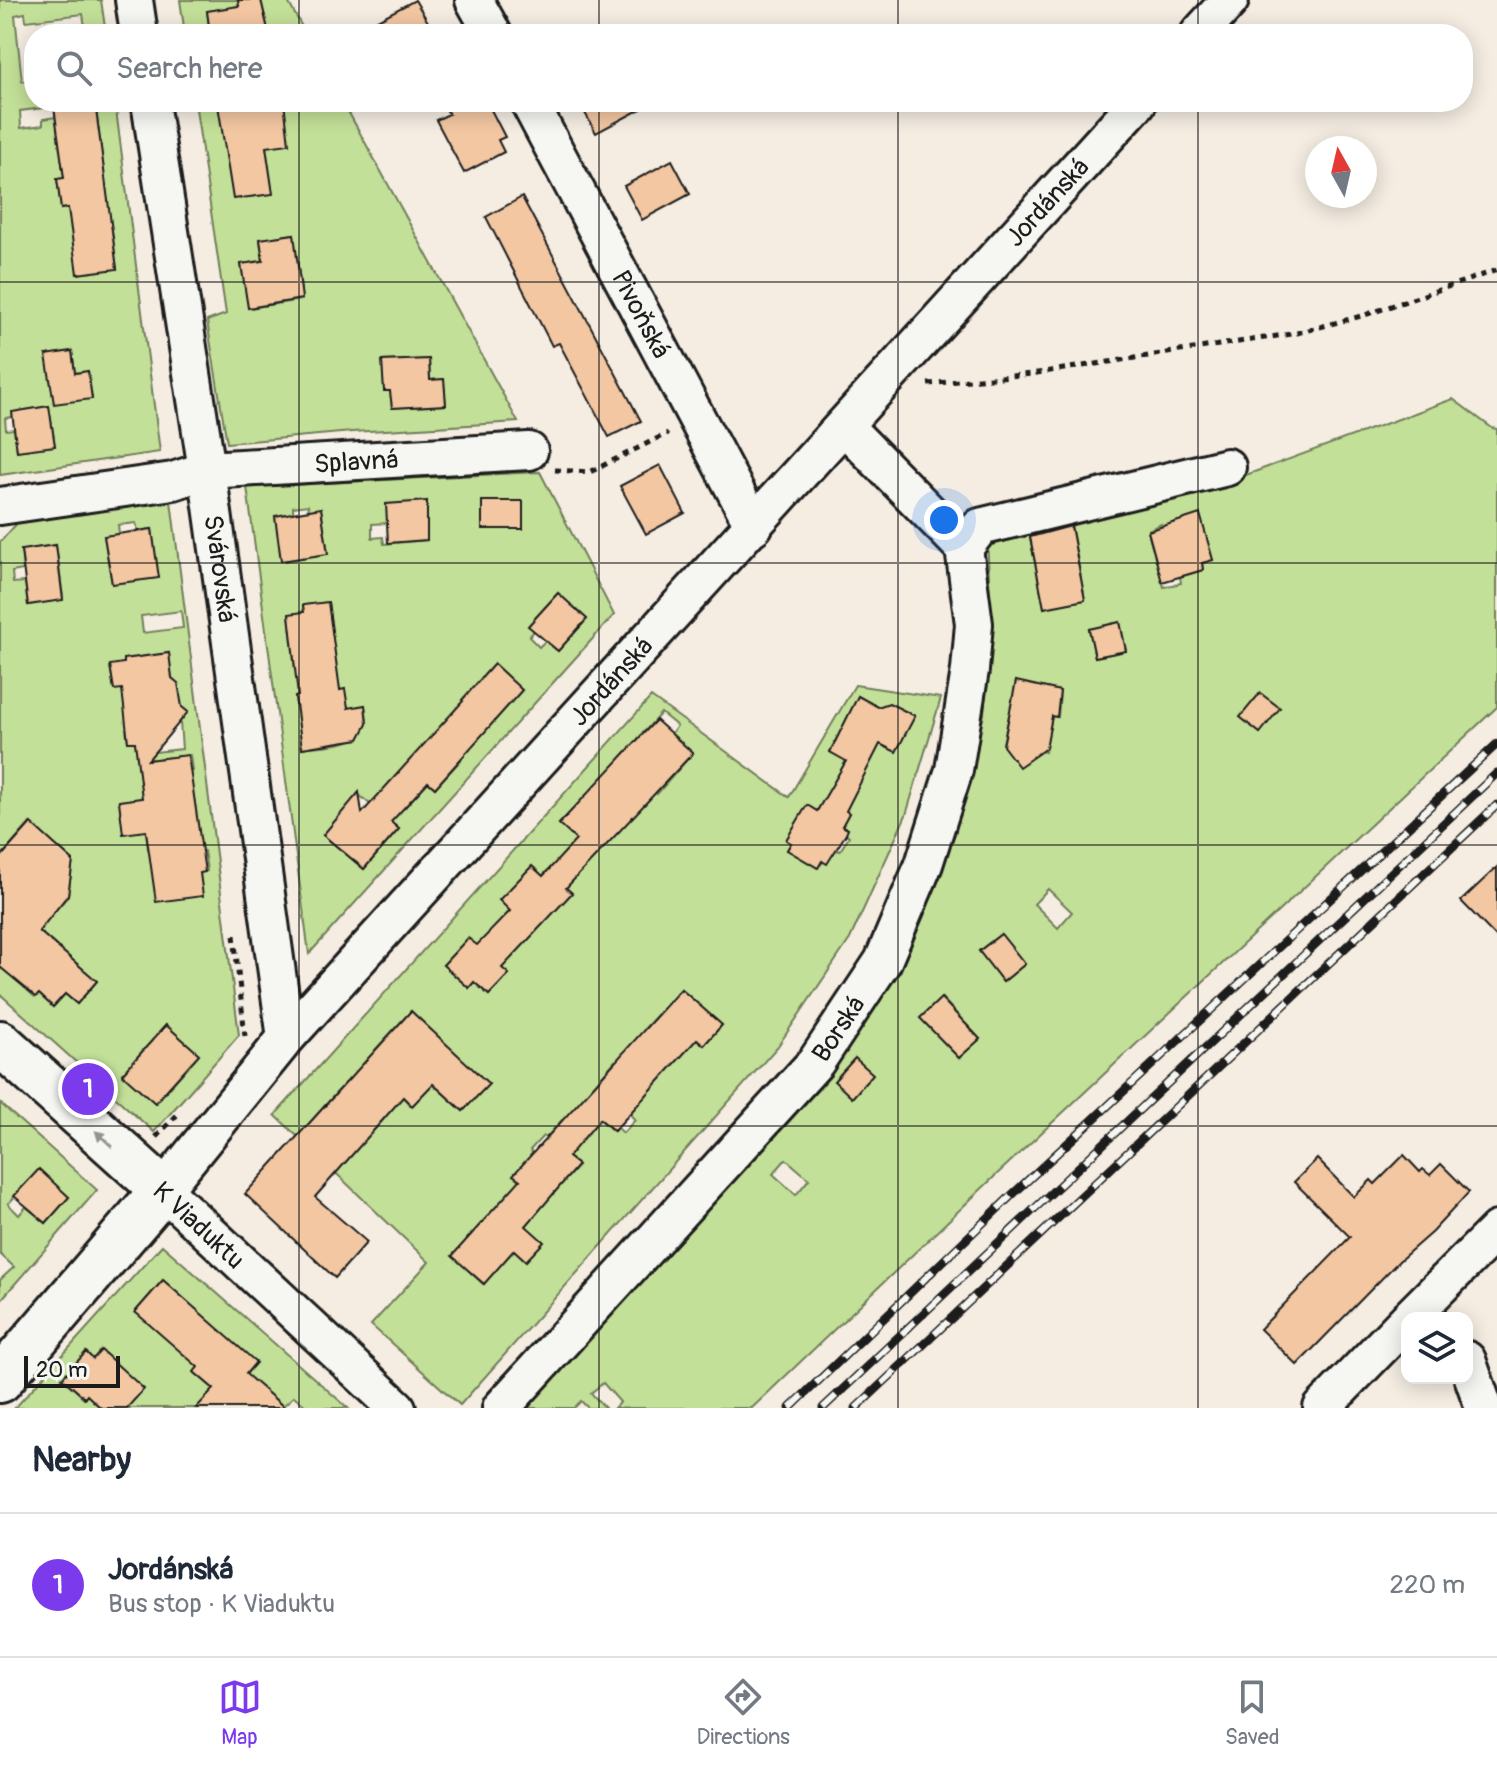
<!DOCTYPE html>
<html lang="en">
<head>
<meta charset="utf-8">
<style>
	body { margin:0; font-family:Pangolin,sans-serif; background:#f2f2f3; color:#1f2937 }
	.controls { position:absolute; right:24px; bottom:24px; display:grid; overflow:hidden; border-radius:16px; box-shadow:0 4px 20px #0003 }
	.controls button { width:72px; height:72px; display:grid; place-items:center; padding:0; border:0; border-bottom:2px solid #e0e1e3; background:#fff; color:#1f2937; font:40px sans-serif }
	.compass { position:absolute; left:1305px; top:136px; width:72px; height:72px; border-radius:50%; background:#fff; box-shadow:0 4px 20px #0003; rotate:352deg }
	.scale { position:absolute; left:24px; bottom:20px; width:96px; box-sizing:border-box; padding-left:8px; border:4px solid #1c1c1c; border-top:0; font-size:22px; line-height:28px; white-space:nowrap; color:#1c1c1c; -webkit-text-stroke:6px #f6f6f2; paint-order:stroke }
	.you { position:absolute; left:944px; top:520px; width:28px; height:28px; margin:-20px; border:6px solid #fff; border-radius:50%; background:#1a73e8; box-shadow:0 0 0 12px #1a73e833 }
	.badge { display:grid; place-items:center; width:52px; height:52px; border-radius:50%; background:#7c3aed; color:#fff; font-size:26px; font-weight:700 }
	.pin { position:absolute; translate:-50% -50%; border:4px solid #fff; box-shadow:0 2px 8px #0006 }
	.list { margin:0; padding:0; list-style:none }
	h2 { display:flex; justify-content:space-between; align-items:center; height:104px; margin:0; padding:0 32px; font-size:34px }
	h2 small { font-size:26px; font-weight:400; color:#747a83 }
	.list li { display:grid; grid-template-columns:52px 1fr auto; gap:24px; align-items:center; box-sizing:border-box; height:144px; padding:0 32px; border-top:2px solid #e0e1e3 }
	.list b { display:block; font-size:30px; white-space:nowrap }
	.list p { margin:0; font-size:26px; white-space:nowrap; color:#747a83 }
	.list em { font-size:26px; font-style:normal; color:#747a83 }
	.icon { flex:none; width:44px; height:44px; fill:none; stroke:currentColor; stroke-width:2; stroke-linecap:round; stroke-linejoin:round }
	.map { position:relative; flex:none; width:1497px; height:1408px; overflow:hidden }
	.search { position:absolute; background:#fff; box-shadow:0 4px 20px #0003; left:24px; right:24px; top:24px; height:88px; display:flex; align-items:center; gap:20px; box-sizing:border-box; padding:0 28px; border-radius:32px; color:#747a83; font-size:30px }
	.sheet { height:248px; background:#fff }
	nav { display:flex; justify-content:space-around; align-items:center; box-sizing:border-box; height:112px; border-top:2px solid #e0e1e3; background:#fff; font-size:22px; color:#747a83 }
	nav a { display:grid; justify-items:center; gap:4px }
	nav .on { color:#7c3aed }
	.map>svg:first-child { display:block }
</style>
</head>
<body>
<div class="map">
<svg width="1497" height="1408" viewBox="0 0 1497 1408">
	<rect width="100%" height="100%" fill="#f5ede2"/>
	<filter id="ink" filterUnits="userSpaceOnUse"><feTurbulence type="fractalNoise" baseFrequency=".0125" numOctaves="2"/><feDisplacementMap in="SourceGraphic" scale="16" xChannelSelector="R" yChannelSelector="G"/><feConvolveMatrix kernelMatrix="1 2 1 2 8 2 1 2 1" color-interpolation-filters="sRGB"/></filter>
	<g filter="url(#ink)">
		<g fill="#c3e098" stroke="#707e5a" stroke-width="2" fill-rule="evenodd">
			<path d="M0,0h101l5,34h-20l-3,-20 -57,7 -1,-8 -10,2 7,66 12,-1v22h58l-72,9 1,17 22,-3v-6l13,-2 8,61 -7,1 4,29 47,-5 -13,-101h20l45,350 -160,23zM112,230l5,39 -39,5zM72,351l3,22 13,-1 4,27 -19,-5 -20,3 -6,-42zM49,407l6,39 -38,5 -3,-22 -8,1 -1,-12 8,-1v-5z"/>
			<polygon points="180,0 238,0 239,6 207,11 210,34 185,34"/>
			<polygon points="261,0 287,0 306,34 269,34"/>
			<path d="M195,102h45l-14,50 8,47 38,-5 -6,-47 18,-45h59l175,320 -166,10 -125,11 -20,-122 19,-7zM294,234l8,66 -53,8 -8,-44 30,-5 -2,-12 -8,1 -1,-9zM429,359l1,21 14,-1 2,26 -54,3 -2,-17h-6l-1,-30z"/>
			<path d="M1453,399l39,29 5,1v278l-503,470 -242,231h-138l6,-6 -17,-19 -12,10 14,15h-17l-7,-7 -7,7h-55l388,-463 48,-111 29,-120 7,-96 -4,-80 259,-63zM1200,515l13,45 -11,3 1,7 -23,7 1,6 -17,4 -16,-57 13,-6 2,2zM1071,525l14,75 -41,7 -15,-74zM1120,622l6,29 -31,6 -6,-28zM1016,682l44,9 -2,26 -6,-1 -7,36 -14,-3 -7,14 -13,-6 2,-11 -10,-3zM1260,693l19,15 -19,24 -19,-15zM1048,889l24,23 -14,16 -24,-24zM1001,934l24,30 -22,18 -24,-31zM942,998l38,41 -21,19 -38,-40zM786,1159l23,20 -13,16 -23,-21z"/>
			<path d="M540,472l74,143 -305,339 -62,-467zM427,501v39l-43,4 -1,-7 -11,1v-14l15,-1zM482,501l41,1 -1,27h-40zM308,505l1,6 12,-2 7,44 -46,8 -7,-45 18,-3v-6zM558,593l29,26 -29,32 -13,-10 -6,6 -10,-10 5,-6 -5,-6zM328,602l6,47 -12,18 -27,3 -6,-56 15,-2 -1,-7zM494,664l28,26 -32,35 -28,-25zM344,690l4,18 17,-2c1,6 3,14 1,19 -6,22 -46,20 -64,23l-7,-51zM433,735l28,25 -26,28 -7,-6 -23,25 -21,-18zM358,794l41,35 -35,40 -41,-34z"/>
			<path d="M171,501l68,534 -85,97 -154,-138v-452l21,-23zM136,523l2,8 14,-2 6,49 -46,6 -8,-48 15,-2 -1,-9zM56,545l7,52 -35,8 -3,-23 -12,1 -1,-11 11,-2 -2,-20zM181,611l2,17 -40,5 -2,-17zM169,653l3,25 6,6 2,9 -5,5 8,10 1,9 -4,5 2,27 -45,5 -2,-12h-7l-2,-13 7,-1 -5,-40 -14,1 -4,-23zM190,755l2,16 -52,7 -2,-17zM193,791l4,26 -7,1 6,34 8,-1 3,20 -7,2 -52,-24 -2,-18 -27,-30zM30,823l43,38 -5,34 -5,7 -59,-49zM59,948l38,33 -20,23 -12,-10 -12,13 -14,-13 -4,3 -11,-10zM166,1025l33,29 -43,49 -33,-30z"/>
			<path d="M855,685l86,13 -35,117 -56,124 -72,107 -318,359 -89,-80 58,-63 -154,-147 376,-418 138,100zM858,697l20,10 11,-4 26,13 -19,36 -16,-8 -14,27 -36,-20zM661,713l16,13 -6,8 22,19 -36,41 -38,-34zM588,794l7,62 -36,-32zM825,798l24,15 -7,13 6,3 -3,4 4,3 -9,15 -4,-1 -19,18 -30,-18 4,-7 -4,-4 20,-34 10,6zM547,871l24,21 -71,30zM468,938l40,36 -19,21 -15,-13 -5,6 -26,-23zM681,989l41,36 -18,20 -8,-7 -19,21 -33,-30zM411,1011l77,73 -25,27 -32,-29 -19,24 -39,-36 2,-20zM615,1061l33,30 -19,22 6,7 -12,13 -6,-6 -4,4 -33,-30zM345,1083l39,36 -41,45 -39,-35zM562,1120l21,18 -17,17 12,11 -32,36 -32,-27 19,-22 -3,-3 13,-14 3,2zM495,1208l19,42 -31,34 -30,-28z"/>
			<path d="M0,1103l97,87 -97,111v-21l14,-13 -14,-13zM39,1170l30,27 -23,26 -20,-16 -7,8 -11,-11z"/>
			<path d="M162,1245l186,163h-40l-14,-12 -11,10 -19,-16 -16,18h-121l-34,-49 -7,-6 -24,25 22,20 3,-3 14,13h-86zM163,1280l93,83 -32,35 -30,-26 7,-9 -66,-51z"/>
		</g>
		<g fill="#f3c7a2" stroke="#1c1c1c" stroke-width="2">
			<polygon points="238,0 261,0 269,34 210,34 207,11 239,6"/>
			<polygon points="415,0 435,34 351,34"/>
			<polygon points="95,102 117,269 77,274 68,208 61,209 57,179 64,178 54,107"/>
			<polygon points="240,102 284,102 289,144 266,147 273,194 233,199 218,105"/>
			<polygon points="442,102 487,102 505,137 498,140 504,152 464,173 436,120 449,114"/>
			<polygon points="579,102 654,102 596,133"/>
			<polygon points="672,160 690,194 642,220 624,186"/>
			<polygon points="522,197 641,421 609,437 559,343 552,346 486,217"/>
			<polygon points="294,234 302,299 248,308 241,264 263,261 260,239"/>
			<polygon points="72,351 75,373 88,371 92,399 54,404 46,355"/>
			<polygon points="429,359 430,380 444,379 446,405 392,408 390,391 384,391 382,361"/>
			<polygon points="49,406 55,446 17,451 12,412"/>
			<polygon points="660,465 685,513 646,534 620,486"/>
			<polygon points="427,501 427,540 388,543 386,504"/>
			<rect x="482" y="501" width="41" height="28"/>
			<polygon points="321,508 328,554 281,561 275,516"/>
			<polygon points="1200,514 1213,560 1202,563 1203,570 1162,582 1148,531"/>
			<polygon points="1071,526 1085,600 1044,608 1030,537"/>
			<polygon points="152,529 159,578 112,584 104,536"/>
			<polygon points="56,545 63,600 28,605 21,550"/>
			<polygon points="558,593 587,619 558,651 528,626"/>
			<polygon points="328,602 340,690 345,689 348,708 365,705 367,724 359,739 302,748 295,697 298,696 289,614 304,612 303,605"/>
			<polygon points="1120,622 1126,651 1095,657 1089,629"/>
			<polygon points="169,653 172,678 178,683 182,707 188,712 148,760 188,755 205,872 200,873 203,896 156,902 146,831 123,834 119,801 142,798 135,742 128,742 122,689 114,690 110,665 124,663 124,659"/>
			<polygon points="494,664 522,690 435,788 428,782 391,822 399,829 364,869 323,835 359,792 362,813 463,701 462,700"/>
			<polygon points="1016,681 1060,691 1057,717 1052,716 1046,748 1019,767 1003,746"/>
			<polygon points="1260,693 1280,708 1260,733 1240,717"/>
			<polygon points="858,696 878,707 889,703 915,716 896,752 880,744 846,811 849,813 842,826 848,829 846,834 827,864 822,861 818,868 787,850 791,843 786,840 807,805 817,811 846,761 830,752"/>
			<polygon points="656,720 693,753 566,888 572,893 502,968 509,974 489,995 474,982 469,988 443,965 468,938 477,945 510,911 499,900 532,866 543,876 576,840 559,824"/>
			<polygon points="31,823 73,861 68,895 39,931 97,981 77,1004 65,994 53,1007 39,994 36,997 0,967 0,858"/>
			<polygon points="1497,867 1497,938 1461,901"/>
			<polygon points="1001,934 1025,964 1003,982 979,951"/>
			<polygon points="681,989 722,1025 704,1045 697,1039 614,1131 600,1119 568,1157 578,1165 526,1226 544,1242 526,1261 514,1250 484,1284 452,1256 520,1180 513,1175"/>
			<polygon points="941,998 980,1039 959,1058 920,1018"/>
			<polygon points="411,1011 489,1084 463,1111 433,1084 412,1106 403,1097 315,1197 367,1242 335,1278 245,1194"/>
			<polygon points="166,1025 199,1054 155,1103 122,1074"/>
			<polygon points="855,1058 873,1074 852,1098 834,1081"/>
			<polygon points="1404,1155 1420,1172 1423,1169 1430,1175 1441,1164 1469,1192 1432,1232 1399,1261 1297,1365 1260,1329 1350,1237 1294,1182 1317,1159 1354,1197 1371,1180 1375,1184"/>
			<polygon points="39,1169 69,1197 46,1223 14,1196"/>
			<polygon points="163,1280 256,1362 246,1374 285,1408 196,1408 214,1389 194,1372 198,1367 135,1312"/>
			<polygon points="101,1350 144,1389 127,1408 101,1408 87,1395 85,1398 62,1378 86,1352 93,1359"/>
		</g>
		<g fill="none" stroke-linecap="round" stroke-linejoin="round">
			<defs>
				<g id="street">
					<polyline points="134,0 139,34"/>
					<polyline points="474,0 493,34"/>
					<polyline points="1199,34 1230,0"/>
					<path id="s1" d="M150,102l57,368 79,568"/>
					<path id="s2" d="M529,102l225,424"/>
					<path id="s3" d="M0,506l173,-25 34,-11 322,-19"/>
					<polyline points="964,548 980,527 1227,467"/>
					<polyline points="1409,1318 1497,1230"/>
					<polyline points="1467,1360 1484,1408"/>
					<path id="s4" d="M397,1408l-234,-218 123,-152 852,-936"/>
					<path id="s5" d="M501,1408l315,-346 67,-101 41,-97 30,-94 16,-100 4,-46 -10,-76 -119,-121"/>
					<polyline points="1322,1408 1407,1320"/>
				</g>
				<polyline id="secondary" points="0,1043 163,1190 0,1380"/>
			</defs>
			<use href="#street" stroke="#1c1c1c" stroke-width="42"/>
			<use href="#secondary" stroke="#1c1c1c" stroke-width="50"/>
			<g stroke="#1c1c1c" stroke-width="5" stroke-dasharray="6 6" stroke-linecap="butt">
				<polyline points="928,384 1031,374 1297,333 1365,315 1497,270"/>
				<polyline points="555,470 590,472 668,433"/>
				<polyline points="234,935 245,1036"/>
				<polyline points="156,1137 177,1115"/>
			</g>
			<use href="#street" stroke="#f6f6f2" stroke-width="36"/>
			<use href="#secondary" stroke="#f6f6f2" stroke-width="44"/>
			<defs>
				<g id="rail">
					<polyline points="790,1408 1012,1195 1497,744"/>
					<polyline points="823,1408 1497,773"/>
					<polyline points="856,1408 1497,805"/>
				</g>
			</defs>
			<use href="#rail" stroke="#1c1c1c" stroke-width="9"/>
			<use href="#rail" stroke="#f6f6f2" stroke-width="6" stroke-dasharray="18" stroke-linecap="butt"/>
		</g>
		<defs><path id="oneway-solid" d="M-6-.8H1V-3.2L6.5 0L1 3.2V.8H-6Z" transform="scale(2)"/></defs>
		<use fill="#949492" href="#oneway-solid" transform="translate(104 1139) rotate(-137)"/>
	</g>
	<path fill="none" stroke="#1c1c1c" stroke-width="2" stroke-opacity="0.55" d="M299,0v34M599,0v34M898,0v34M1198,0v34M299,102v1306M599,102v1306M898,102v1306M1198,102v1306M0,282h1497M0,563h1497M0,845h1497M0,1126h1497"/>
	<g text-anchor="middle" stroke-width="7" stroke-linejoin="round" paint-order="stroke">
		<g font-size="26" fill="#1c1c1c" stroke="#f6f6f2">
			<text dy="9" stroke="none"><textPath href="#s4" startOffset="1646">Jordánská</textPath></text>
			<text dy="9" stroke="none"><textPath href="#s2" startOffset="240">Pivoňská</textPath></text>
			<text dy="9" stroke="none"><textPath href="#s3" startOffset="360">Splavná</textPath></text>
			<text dy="9" stroke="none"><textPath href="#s1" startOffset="472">Svárovská</textPath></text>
			<text dy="9" stroke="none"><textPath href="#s4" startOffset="998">Jordánská</textPath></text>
			<text dy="9" stroke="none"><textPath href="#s5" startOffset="508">Borská</textPath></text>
			<text transform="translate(199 1225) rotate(43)" y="9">K Viaduktu</text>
		</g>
	</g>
</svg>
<div class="controls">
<button><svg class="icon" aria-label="layers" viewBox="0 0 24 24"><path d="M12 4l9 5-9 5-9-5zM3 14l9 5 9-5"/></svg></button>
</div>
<svg class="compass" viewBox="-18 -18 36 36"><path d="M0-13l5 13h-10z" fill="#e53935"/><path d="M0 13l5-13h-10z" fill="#747a83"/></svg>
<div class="scale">20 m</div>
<div class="you"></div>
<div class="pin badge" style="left:88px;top:1089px">1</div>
<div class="search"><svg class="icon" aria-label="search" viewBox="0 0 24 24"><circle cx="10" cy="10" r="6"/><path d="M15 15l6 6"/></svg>Search here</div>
</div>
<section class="sheet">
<h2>Nearby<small></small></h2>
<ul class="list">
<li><span class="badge">1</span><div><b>Jordánská</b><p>Bus stop · K Viaduktu</p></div><em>220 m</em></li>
</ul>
</section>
<nav>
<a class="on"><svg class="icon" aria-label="map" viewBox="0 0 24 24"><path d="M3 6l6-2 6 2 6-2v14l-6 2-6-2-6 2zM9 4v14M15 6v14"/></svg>Map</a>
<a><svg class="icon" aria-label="directions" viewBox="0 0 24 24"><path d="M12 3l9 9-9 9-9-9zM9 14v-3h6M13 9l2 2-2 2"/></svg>Directions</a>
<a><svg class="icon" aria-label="saved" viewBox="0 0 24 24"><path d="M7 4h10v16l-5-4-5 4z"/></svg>Saved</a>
</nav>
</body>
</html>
